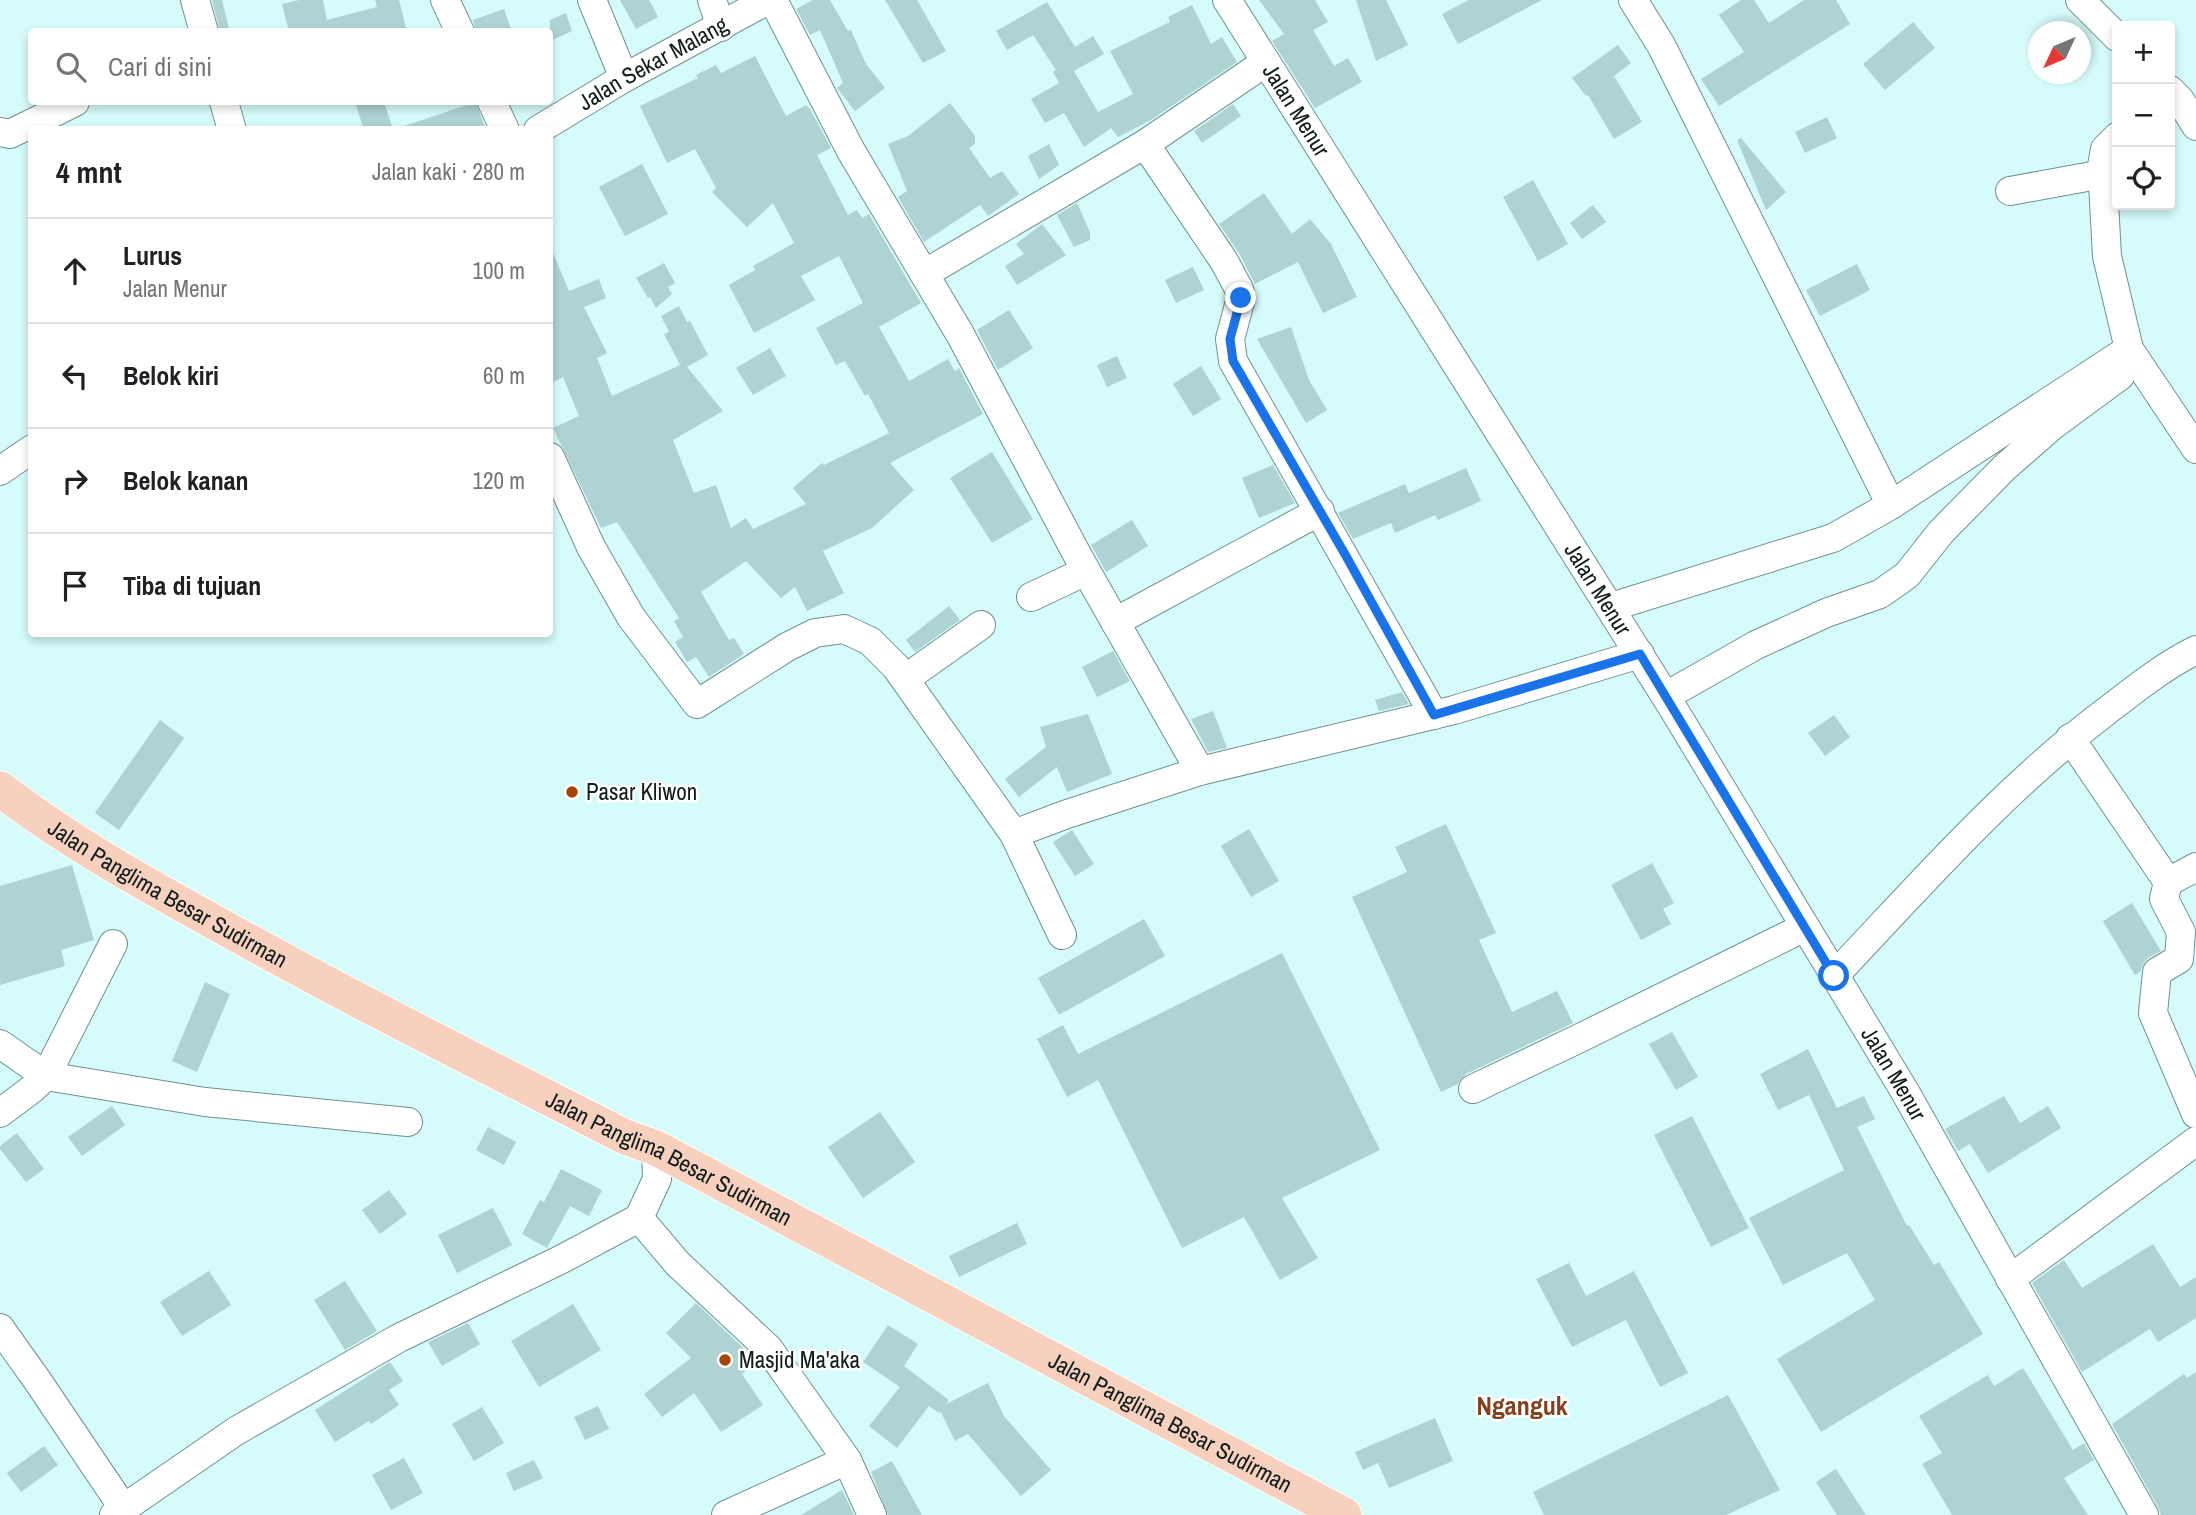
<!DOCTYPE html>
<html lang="id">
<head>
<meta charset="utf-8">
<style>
	body { margin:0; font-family:"Archivo Narrow",sans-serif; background:#f2f2f2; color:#202124 }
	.controls { position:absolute; right:21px; top:21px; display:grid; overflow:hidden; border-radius:7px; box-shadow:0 4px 10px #0003 }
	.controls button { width:63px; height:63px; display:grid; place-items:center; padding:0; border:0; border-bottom:2px solid #e0e0e0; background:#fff; color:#202124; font:35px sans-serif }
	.compass { position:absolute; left:2028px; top:21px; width:63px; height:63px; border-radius:50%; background:#fff; box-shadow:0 4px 10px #0003; rotate:226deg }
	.stop { position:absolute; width:21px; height:21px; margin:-16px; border:5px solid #1a73e8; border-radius:50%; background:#fff }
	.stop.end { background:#1a73e8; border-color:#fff; box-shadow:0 2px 7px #0008 }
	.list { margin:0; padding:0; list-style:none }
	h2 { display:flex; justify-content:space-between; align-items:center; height:91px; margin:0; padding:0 28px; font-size:30px }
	h2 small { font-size:23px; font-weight:400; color:#757577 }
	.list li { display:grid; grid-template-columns:46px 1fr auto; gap:21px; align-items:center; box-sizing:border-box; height:105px; padding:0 28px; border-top:2px solid #e0e0e0 }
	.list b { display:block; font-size:26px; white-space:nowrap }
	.list p { margin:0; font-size:23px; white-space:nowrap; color:#757577 }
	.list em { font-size:23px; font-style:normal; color:#757577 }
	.icon { flex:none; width:38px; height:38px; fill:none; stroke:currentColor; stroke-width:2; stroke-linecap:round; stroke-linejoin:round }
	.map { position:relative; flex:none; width:2196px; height:1515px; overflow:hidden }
	.search { position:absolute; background:#fff; box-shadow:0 4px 10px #0003; left:28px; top:28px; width:525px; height:77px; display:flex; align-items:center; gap:18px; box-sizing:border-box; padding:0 24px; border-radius:7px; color:#757577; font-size:26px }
	.panel { position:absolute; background:#fff; box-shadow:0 4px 10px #0003; left:28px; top:126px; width:525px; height:511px; border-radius:7px }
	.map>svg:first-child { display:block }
</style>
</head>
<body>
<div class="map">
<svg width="2196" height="1515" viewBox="0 0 2196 1515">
	<rect width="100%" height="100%" fill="#d5fbfa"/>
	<g fill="#aed3d2">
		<polygon points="212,0 222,0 230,32 220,32"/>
		<polygon points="299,0 323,0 327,20 377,7 375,0 399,0 407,32 289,32 282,4"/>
		<polygon points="620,0 649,0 658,17 636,29"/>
		<polygon points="813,0 830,0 848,31 851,30 866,64 885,88 855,111 837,88 843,83 820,30 810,35 796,9"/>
		<polygon points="885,0 917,0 946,51 923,63"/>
		<polygon points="1259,0 1315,0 1328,22 1313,30 1334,66 1348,58 1362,82 1315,108 1272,41 1284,34"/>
		<polygon points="1356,0 1386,0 1408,45 1376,61"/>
		<polygon points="1469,0 1542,0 1458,44 1442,14"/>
		<polygon points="1741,0 1754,0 1769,23 1804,0 1836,0 1850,24 1719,106 1701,79 1744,52 1719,15"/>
		<polygon points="1047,2 1075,47 1093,36 1104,54 1074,71 1098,112 1133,94 1110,51 1170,22 1168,17 1192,5 1211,44 1222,37 1237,62 1151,120 1118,137 1111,128 1084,147 1064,113 1045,123 1031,99 1059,83 1053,72 1056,70 1033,35 1007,50 996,31"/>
		<polygon points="504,9 512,32 476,32 473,20"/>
		<polygon points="566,13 572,31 550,41 550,20"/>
		<polygon points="1913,22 1935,48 1885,90 1863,64"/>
		<polygon points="1618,45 1631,63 1614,76 1642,122 1614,139 1588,95 1586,96 1572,78"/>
		<polygon points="755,56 786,116 806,105 810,109 831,148 817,155 848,215 857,210 862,218 869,214 921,303 879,327 909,381 948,359 955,371 959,368 983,414 890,463 914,490 872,528 823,551 844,593 807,611 795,587 781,598 746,561 701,592 729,640 734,638 744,654 709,677 696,657 687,662 675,642 683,637 674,621 679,618 617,522 601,528 553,428 579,416 563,377 550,384 550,246 569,291 599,279 606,298 584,307 607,353 597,358 612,396 680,365 664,334 669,332 661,316 679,306 687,322 690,321 708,355 687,367 723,411 673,440 694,493 716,485 731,528 746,518 753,529 806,504 793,488 802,480 822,463 824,465 889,433 868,394 865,396 845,361 836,365 816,328 863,303 839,256 801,276 815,300 754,333 729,285 755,270 753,266 794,243 773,203 747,227 712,192 716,188 695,149 667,163 640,106 698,78 696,75 716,65 721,73"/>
		<polygon points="355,102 384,102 393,130 364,130"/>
		<polygon points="476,102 486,130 405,130 404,126"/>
		<polygon points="950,103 975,136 975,144 969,148 990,178 1002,171 1019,194 988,216 980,205 924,242 898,197 907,191 888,144 908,136"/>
		<polygon points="1233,104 1241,116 1202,143 1194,131"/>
		<polygon points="1827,117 1837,138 1805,153 1795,132"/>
		<polygon points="1741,138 1786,192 1766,210 1737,140"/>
		<polygon points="1049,144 1059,165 1039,179 1028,156"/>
		<polygon points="642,164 668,214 625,236 599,187"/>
		<polygon points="1533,180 1568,244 1538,261 1503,197"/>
		<polygon points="1264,193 1292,234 1310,219 1331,244 1357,297 1323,313 1298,262 1255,284 1239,253 1219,224"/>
		<polygon points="1077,203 1090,232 1090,240 1074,247 1057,215"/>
		<polygon points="1593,205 1606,222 1582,239 1570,223"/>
		<polygon points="1042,224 1066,255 1017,285 1005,266 1024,254 1016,244"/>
		<polygon points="664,263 675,283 668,287 672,294 656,308 650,297 648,298 636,278"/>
		<polygon points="1857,264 1870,290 1820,316 1806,290"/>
		<polygon points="1193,267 1204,290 1176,303 1165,280"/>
		<polygon points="1009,310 1033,348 998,370 977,330"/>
		<polygon points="1291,327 1309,380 1327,410 1306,423 1257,339"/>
		<polygon points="770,348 786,376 753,395 736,368"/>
		<polygon points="1117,356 1127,378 1107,387 1097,365"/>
		<polygon points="1201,366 1221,399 1193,416 1173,384"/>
		<polygon points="992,452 1033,519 992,543 950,478"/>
		<polygon points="1273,465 1295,503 1259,518 1242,478"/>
		<polygon points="1466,468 1481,501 1438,520 1435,515 1395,533 1391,523 1353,539 1338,513 1405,484 1409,493"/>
		<polygon points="1132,520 1148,546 1106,572 1091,545"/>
		<polygon points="949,606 960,620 915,652 906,640"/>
		<polygon points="1113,651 1130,681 1097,697 1082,667"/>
		<polygon points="1402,692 1409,704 1379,711 1375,700"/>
		<polygon points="1213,711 1227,748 1208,752 1191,719"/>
		<polygon points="1088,714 1112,774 1067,792 1057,767 1019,797 1005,779 1046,747 1040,727"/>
		<polygon points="1834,715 1850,737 1825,756 1808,733"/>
		<polygon points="160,720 184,738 119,830 95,813"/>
		<polygon points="1446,824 1496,933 1479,940 1512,1012 1557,991 1573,1023 1466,1074 1458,1084 1441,1092 1352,897 1407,872 1395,847"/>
		<polygon points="1249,829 1279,881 1251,897 1221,846"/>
		<polygon points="1072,830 1094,864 1075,876 1053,842"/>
		<polygon points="1652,863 1674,903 1663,909 1671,924 1641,940 1611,885"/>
		<polygon points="72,865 94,940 61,950 65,966 0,985 0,886"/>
		<polygon points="2132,903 2161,951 2148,958 2143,964 2140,972 2135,975 2103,921"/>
		<polygon points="1144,919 1165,956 1059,1015 1038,978"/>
		<polygon points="1282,953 1380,1150 1282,1198 1318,1258 1280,1280 1244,1217 1182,1248 1098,1080 1067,1097 1037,1039 1063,1025 1078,1054"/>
		<polygon points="205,982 230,994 197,1072 172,1061"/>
		<polygon points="1672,1032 1698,1077 1676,1090 1649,1044"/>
		<polygon points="1808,1049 1837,1108 1864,1096 1875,1119 1857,1127 1907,1226 1909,1225 1934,1265 1939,1262 1983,1334 1821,1432 1777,1359 1875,1300 1847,1253 1783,1285 1749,1218 1844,1170 1809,1095 1778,1110 1760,1074"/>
		<polygon points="2004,1096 2020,1123 2048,1106 2061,1128 1988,1173 1970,1144 1958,1151 1945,1129"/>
		<polygon points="112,1106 125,1125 82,1156 68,1137"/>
		<polygon points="880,1112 915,1162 863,1198 828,1147"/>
		<polygon points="1692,1116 1749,1228 1711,1247 1654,1135"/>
		<polygon points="488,1127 516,1142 504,1165 476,1150"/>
		<polygon points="17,1133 44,1169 26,1182 0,1149 0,1146"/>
		<polygon points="561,1169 602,1190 589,1216 570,1206 547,1248 522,1234 540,1200 544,1202"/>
		<polygon points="389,1190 407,1214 380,1234 362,1210"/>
		<polygon points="493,1208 512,1245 457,1273 438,1235"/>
		<polygon points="1017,1223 1027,1244 959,1277 949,1256"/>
		<polygon points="2153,1244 2180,1287 2196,1277 2196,1318 2158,1342 2150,1329 2082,1372 2032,1283 2064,1260 2082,1288"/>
		<polygon points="1569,1263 1586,1296 1634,1271 1688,1373 1660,1387 1626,1320 1572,1347 1536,1279"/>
		<polygon points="209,1271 231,1305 182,1336 160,1302"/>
		<polygon points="345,1281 377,1331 345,1350 314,1300"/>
		<polygon points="696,1303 757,1361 742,1374 763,1405 721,1432 694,1393 662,1417 644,1394 691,1358 666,1333"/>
		<polygon points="573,1304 601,1350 539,1387 511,1341"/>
		<polygon points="468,1323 480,1344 442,1366 428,1342"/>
		<polygon points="888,1325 918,1344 904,1366 949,1400 946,1404 988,1383 1004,1416 1051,1470 1021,1496 968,1434 955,1441 941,1412 939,1413 929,1406 897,1448 869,1426 900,1387 863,1362"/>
		<polygon points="390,1362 403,1381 389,1390 399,1405 371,1424 369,1421 335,1442 315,1410"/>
		<polygon points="2023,1368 2073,1450 2084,1443 2094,1460 2064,1478 2088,1515 1952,1515 1922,1464 1942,1453 1919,1416 1988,1375 1994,1386"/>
		<polygon points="2196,1372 2196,1515 2161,1515 2158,1507 2112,1424 2184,1374 2187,1378"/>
		<polygon points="1728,1395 1780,1490 1726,1515 1544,1515 1533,1492"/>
		<polygon points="598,1406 609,1429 585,1440 574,1417"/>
		<polygon points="482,1407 504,1443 474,1461 452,1424"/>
		<polygon points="1435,1418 1453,1461 1389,1488 1378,1463 1363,1470 1355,1452"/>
		<polygon points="44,1446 58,1465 21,1492 7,1473"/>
		<polygon points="404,1458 423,1493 391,1510 372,1475"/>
		<polygon points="534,1460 543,1478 514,1491 506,1473"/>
		<polygon points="892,1461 922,1515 888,1515 871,1472"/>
		<polygon points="1836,1469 1866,1515 1837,1515 1816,1482"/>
		<polygon points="842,1490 854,1515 801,1515"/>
	</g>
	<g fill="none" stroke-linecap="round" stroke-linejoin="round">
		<defs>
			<g id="minor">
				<polyline points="195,0 204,32"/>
				<polyline points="445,0 460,32"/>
				<polyline points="592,0 624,78"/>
				<polyline points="712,0 721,27"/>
				<polyline points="773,0 851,151 960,334 1080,560 1200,771"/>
				<path id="s1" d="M1227,0l444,705 233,385 240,425"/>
				<polyline points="1633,0 1661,45 1891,505"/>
				<polyline points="2080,0 2117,37"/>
				<polyline points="2170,90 2180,100 2196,126"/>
				<polyline points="224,102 232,130"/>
				<polyline points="492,102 505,130"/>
				<path id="s2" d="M538,130l86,-52 144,-78"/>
				<polyline points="0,132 10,134 75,102"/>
				<polyline points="1145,144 1224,261 1239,289 1241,298 1230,339 1233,361 1434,715"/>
				<polyline points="2010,191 2103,174"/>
				<polyline points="924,274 1145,144 1266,62"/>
				<polyline points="2129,349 2196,449"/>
				<polyline points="550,457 591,547 631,617 697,704 787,647 815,633 844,629 870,641 896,667 1014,834"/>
				<polyline points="0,471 32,449"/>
				<polyline points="1031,597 1086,571"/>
				<polyline points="1611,607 1833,538 1891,505 2129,349 2107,256 2102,166 2105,149 2117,137"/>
				<polyline points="1115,622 1320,511"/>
				<polyline points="905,679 981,625"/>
				<polyline points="1666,696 1756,645 1826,613 1880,594 1907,575 1941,532 2004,468 2052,426 2120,376"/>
				<polyline points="2070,738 2168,882 2164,899 2181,932 2179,959 2157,972 2153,1013 2196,1114"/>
				<polyline points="2168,882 2196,867"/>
				<polyline points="1062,935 1014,834 1067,814 1200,771 1454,710 1640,654"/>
				<path d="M1834,976c87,-92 170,-187 270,-263 30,-23 58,-46 92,-63"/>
				<polyline points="0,1044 46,1076 205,1102 408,1122"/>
				<polyline points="1473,1089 1580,1038 1805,927"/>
				<polyline points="0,1113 32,1089 46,1076 113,944"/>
				<polyline points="639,1218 678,1264 769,1349 847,1460 872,1515"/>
				<polyline points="2010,1279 2196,1141"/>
				<polyline points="0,1328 37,1380 124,1509"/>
				<polyline points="114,1515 236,1431 399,1338 560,1260 639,1218 657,1179 656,1148"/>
				<polyline points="726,1515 847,1460"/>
			</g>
			<g id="major">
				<path id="s3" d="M0,789c69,53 145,95 221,137 132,74 269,142 404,211l31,11 688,367"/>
			</g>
		</defs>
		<use href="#minor" stroke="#6e9291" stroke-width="30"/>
		<use href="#major" stroke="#fff" stroke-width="37"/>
		<use href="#minor" stroke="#fff" stroke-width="28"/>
		<use href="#major" stroke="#f7d0be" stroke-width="35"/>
	</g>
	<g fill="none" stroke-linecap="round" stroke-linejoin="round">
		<polyline stroke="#1a73e8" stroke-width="9" points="1241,298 1230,339 1233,361 1346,556 1434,715 1640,654 1834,976"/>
	</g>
	<g fill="#a74600" stroke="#fff" stroke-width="2.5">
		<circle cx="572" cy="792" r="7"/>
		<circle cx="725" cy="1360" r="7"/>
	</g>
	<g text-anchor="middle" stroke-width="5" stroke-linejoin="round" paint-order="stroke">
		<g font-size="23" fill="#0f1d1d" stroke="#fff">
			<text dy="8" stroke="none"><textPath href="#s2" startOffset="133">Jalan Sekar Malang</textPath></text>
			<text dy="8" stroke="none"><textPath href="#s1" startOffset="130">Jalan Menur</textPath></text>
			<text dy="8" stroke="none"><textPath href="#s1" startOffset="696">Jalan Menur</textPath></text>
			<text dy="8" stroke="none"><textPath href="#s3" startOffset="198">Jalan Panglima Besar Sudirman</textPath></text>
			<text dy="8" stroke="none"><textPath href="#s1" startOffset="1264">Jalan Menur</textPath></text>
			<text dy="8" stroke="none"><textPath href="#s3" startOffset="765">Jalan Panglima Besar Sudirman</textPath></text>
			<text dy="8" stroke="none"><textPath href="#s3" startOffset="1332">Jalan Panglima Besar Sudirman</textPath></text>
		</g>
		<g font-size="23" fill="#0f1d1d" stroke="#fff" text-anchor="start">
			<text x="586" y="800">Pasar Kliwon</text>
			<text x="739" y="1368">Masjid Ma'aka</text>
		</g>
		<g font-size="26" font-weight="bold" fill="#82421f" stroke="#fff">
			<text x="1522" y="1415">Nganguk</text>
		</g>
	</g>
</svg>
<div class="controls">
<button>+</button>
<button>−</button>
<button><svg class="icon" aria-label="locate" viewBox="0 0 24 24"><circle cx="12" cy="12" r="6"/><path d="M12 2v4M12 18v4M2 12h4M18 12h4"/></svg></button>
</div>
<svg class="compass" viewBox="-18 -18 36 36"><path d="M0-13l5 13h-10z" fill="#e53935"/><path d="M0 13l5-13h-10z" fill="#757577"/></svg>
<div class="stop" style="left:1834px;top:976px"></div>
<div class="stop end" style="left:1241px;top:298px"></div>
<div class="search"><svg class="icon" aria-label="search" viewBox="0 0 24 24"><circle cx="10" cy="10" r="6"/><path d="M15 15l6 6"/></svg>Cari di sini</div>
<section class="panel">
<h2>4 mnt<small>Jalan kaki · 280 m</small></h2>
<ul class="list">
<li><svg class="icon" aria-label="ahead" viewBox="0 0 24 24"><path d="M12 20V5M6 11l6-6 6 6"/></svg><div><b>Lurus</b><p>Jalan Menur</p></div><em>100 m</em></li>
<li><svg class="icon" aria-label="left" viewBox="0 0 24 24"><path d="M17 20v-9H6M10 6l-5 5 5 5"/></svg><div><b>Belok kiri</b></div><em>60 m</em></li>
<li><svg class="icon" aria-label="right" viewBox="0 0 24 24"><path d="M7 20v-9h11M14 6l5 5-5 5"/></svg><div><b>Belok kanan</b></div><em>120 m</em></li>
<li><svg class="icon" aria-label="arrive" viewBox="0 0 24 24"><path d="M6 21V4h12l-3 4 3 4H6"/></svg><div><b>Tiba di tujuan</b></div></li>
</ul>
</section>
</div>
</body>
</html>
